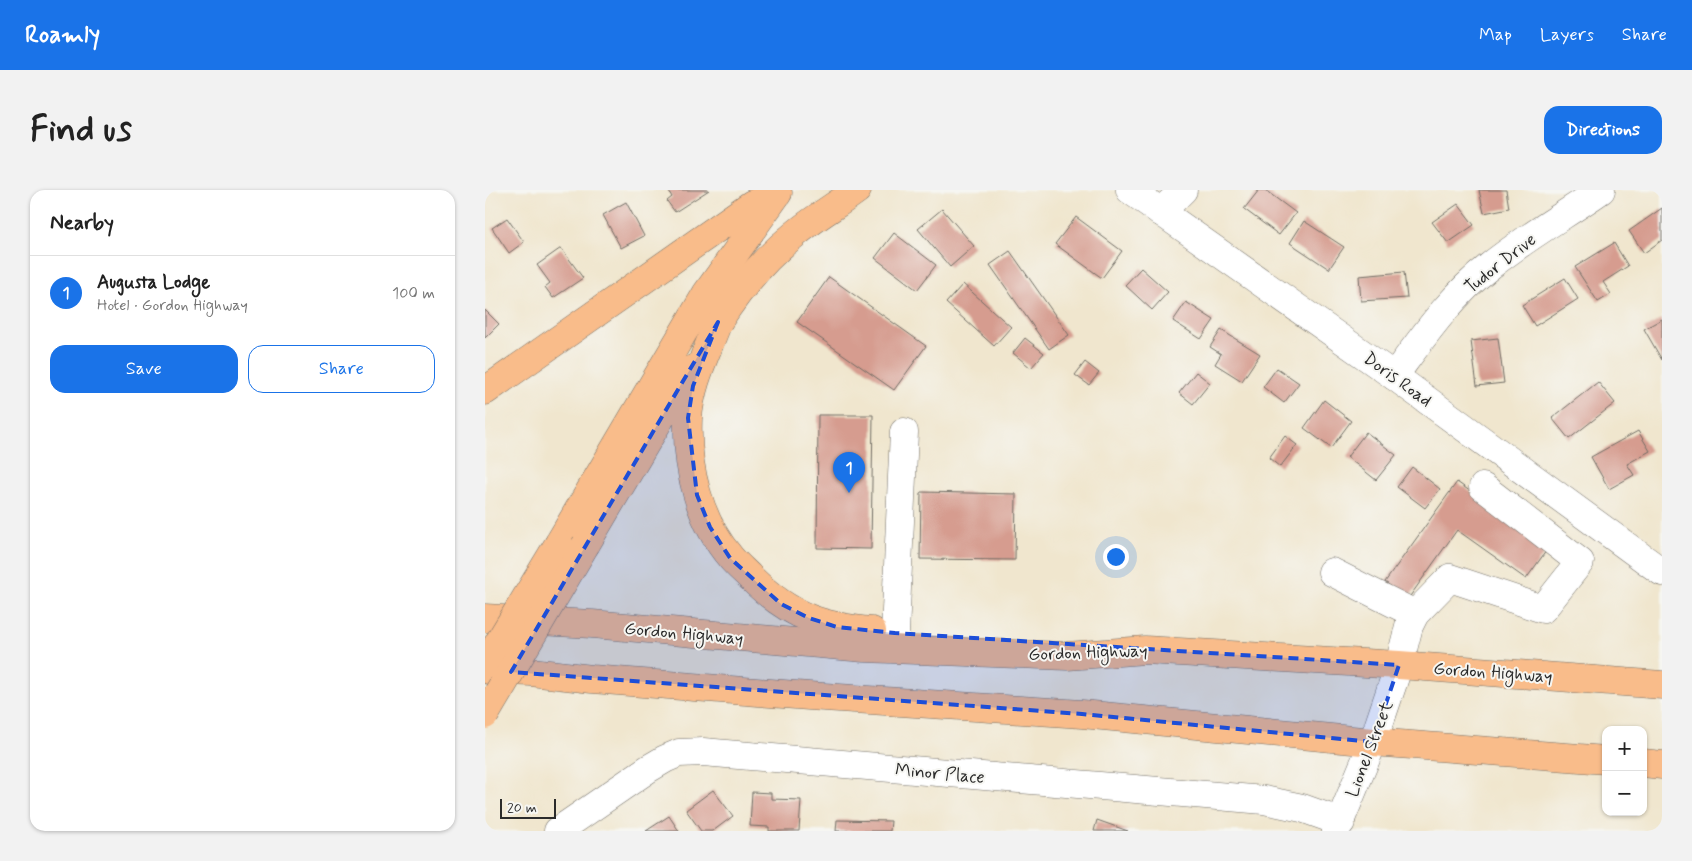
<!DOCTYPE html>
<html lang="en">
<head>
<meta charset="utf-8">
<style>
	body { margin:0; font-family:Mynerve,sans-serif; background:#f2f2f2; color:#222 }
	.controls { position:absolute; right:15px; bottom:15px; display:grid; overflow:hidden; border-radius:10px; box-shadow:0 1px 4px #0004 }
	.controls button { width:45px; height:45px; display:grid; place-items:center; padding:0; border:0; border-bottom:1px solid #e0e0e0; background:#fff; color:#222; font:25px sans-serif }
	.scale { position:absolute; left:15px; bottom:12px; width:56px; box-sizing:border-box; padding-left:5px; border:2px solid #2b2b2b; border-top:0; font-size:14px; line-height:18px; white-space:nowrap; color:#2b2b2b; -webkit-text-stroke:4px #f6f6f2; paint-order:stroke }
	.you { position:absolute; left:630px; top:366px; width:18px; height:18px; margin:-12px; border:4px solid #fff; border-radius:50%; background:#1a73e8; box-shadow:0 0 0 8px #1a73e833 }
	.badge { display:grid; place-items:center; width:32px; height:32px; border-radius:50%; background:#1a73e8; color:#fff; font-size:16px; font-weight:700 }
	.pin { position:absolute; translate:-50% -41px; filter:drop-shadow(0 1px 2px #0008) }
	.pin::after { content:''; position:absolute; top:26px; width:18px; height:15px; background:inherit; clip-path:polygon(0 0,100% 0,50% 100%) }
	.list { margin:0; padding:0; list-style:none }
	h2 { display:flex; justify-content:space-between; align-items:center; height:65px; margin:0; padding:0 20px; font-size:21px }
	h2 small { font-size:16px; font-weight:400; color:#767676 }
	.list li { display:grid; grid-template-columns:32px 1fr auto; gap:15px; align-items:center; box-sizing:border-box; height:75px; padding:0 20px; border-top:1px solid #e0e0e0 }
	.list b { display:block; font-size:19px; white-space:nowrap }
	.list p { margin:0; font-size:16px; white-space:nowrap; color:#767676 }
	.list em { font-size:16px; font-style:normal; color:#767676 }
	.actions { display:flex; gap:10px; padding:15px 20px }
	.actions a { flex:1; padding:11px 0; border:1px solid #1a73e8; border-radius:15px; text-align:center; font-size:18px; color:#1a73e8 }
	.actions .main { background:#1a73e8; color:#fff }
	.map { position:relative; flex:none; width:1177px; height:641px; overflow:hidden; border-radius:15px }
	header { display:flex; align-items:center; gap:30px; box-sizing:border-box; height:70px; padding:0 25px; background:#1a73e8; color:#fff }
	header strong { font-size:24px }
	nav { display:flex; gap:28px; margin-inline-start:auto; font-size:18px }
	.intro { display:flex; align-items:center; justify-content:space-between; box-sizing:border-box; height:120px; padding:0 30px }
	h1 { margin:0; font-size:35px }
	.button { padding:12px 22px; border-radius:15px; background:#1a73e8; color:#fff; font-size:18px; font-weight:700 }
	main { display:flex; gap:30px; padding:0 30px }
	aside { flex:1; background:#fff; border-radius:15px; box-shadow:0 1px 4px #0004 }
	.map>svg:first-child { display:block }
</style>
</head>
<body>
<header>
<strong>Roamly</strong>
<nav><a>Map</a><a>Layers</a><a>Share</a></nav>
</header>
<div class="intro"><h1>Find us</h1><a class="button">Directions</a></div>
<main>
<aside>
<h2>Nearby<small></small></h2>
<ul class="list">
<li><span class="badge">1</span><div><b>Augusta Lodge</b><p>Hotel · Gordon Highway</p></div><em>100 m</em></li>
</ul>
<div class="actions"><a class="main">Save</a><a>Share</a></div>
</aside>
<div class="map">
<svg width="1177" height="641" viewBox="0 0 1177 641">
	<rect width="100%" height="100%" fill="#f6f6f2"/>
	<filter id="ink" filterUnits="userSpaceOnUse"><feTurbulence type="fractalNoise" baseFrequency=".02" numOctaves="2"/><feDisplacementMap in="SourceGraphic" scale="10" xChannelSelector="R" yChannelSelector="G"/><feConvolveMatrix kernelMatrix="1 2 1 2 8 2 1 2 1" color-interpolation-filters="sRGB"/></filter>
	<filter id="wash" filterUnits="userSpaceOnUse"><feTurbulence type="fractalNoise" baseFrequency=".0096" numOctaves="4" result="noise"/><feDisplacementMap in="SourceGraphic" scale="20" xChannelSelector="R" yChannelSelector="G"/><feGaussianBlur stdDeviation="1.12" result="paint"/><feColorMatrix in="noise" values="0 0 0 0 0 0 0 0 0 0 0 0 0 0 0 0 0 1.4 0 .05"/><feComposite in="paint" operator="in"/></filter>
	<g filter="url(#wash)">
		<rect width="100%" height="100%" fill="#f0e6ce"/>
		<g id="blocks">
			<g fill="#d69c8f">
				<polygon points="183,0 224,0 190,22 182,11 187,7"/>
				<polygon points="774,0 780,0 811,23 794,45 759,19"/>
				<polygon points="994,0 1021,0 1024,18 999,23"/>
				<polygon points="141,12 159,46 136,58 118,25"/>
				<polygon points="973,14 989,35 963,53 947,32"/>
				<polygon points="1177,18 1177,50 1159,63 1144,41"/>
				<polygon points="457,19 489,56 465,77 433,39"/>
				<polygon points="591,27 637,61 617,88 570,54"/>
				<polygon points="22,28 39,52 24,63 7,38"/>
				<polygon points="819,31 859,57 844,79 805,53"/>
				<polygon points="409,43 451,75 432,100 390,68"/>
				<polygon points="1129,53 1143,76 1118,92 1126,104 1113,112 1090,77"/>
				<polygon points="76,58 98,88 68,108 60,97 65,93 52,75"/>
				<polygon points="525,61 584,145 564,159 505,75"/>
				<polygon points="656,78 683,102 667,120 640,95"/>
				<polygon points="919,82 922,108 876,111 874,86"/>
				<polygon points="344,87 441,156 409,200 312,132"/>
				<polygon points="1080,88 1093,109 1050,136 1037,115"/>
				<polygon points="478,94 526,137 509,156 461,113"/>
				<polygon points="701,112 729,130 716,149 688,131"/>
				<polygon points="0,120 14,134 0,148"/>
				<polygon points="1177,129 1177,170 1159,139"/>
				<polygon points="736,140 775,164 757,191 730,174 736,164 725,157"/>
				<polygon points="540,148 559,163 546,178 528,163"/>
				<polygon points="1013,148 1019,193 992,196 986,151"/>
				<polygon points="600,172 614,183 604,195 590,185"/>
				<polygon points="792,178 814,193 799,213 778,197"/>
				<polygon points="711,182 725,193 708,214 694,203"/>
				<polygon points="1113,192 1130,213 1084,249 1067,228"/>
				<polygon points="839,210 866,231 846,258 819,238"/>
				<polygon points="333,225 388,225 386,359 332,358"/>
				<polygon points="1153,241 1165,261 1142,274 1149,285 1124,299 1106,267"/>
				<polygon points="881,242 911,265 891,290 862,267"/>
				<polygon points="800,246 812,255 795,277 784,268"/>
				<polygon points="927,277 955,299 940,318 912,297"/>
				<polygon points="972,292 1064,357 1041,389 972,340 923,409 900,392"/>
				<polygon points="436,302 531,304 530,370 435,369"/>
				<polygon points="228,600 248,626 228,641 216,641 201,620"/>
				<polygon points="267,602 286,603 286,609 316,610 314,641 284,641 284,637 265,636"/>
				<polygon points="184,626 194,641 161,641"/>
				<polygon points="352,630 406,631 405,641 351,641"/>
				<polygon points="612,630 643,641 609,641"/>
			</g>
		</g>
	</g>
	<g filter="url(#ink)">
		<use href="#blocks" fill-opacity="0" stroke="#706c64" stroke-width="1"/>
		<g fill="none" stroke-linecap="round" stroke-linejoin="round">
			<defs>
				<g id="minor">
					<polyline points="645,0 909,186 1177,382"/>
					<polyline points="676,22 698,0"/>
					<path d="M909,186c29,-39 57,-80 96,-110 35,-28 75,-51 111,-76"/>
					<polyline points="847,382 930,424"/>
					<polyline points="410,443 419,242"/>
					<polyline points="73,641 163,579 180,569 194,563 218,562 779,610 817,618 856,632"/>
					<polyline points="851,641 888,552 914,475 924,436 930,424 965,388 1058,419 1095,372 998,297"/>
				</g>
				<path id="major" d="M233,132c21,-33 46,-63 76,-87 20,-17 43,-30 63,-45"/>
				<g id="highway">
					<path d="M233,132c-12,32 -28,63 -30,97 -2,49 11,102 43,139 6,7 13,13 19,19 17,17 36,32 59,41 20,8 41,11 63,13"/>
					<polyline points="0,201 267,14 289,5"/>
					<polyline points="74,353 221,104 293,3"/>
					<polyline points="101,354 204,180"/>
					<polyline points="0,428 107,434 379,458 582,466 660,460 914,475 1177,495"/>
					<polyline points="3,480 46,482 107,489 324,506 597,524 888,552 1121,570"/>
					<polyline points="1158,573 1177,575"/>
				</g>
			</defs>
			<use href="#minor" stroke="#706c64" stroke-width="29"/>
			<use href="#major" stroke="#706c64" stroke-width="29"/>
			<use href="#highway" stroke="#706c64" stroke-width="29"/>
			<use href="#minor" stroke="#fff" stroke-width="28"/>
			<use href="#major" stroke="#f9bc8a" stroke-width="28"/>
			<use href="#highway" stroke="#f9bc8a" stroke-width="28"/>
			<defs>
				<g id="highway-bridge">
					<polyline points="0,475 74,353"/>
					<polyline points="0,525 101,354"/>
				</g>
			</defs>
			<use href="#highway-bridge" stroke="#706c64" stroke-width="29" stroke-linecap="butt"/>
			<use href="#highway-bridge" stroke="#f9bc8a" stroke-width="28"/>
		</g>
	</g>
	<path fill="#1d4ed8" fill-opacity="0.2" stroke="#1d4ed8" stroke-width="4" stroke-dasharray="10 6" stroke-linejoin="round" d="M233,132l-25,64 -5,32 9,77 13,32 20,31 51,46 28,14 28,9 58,6 504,32 -26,77 -291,-28 -571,-42z"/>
	<g text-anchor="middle" stroke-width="4" stroke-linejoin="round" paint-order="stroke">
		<g font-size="18" fill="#2b2b2b" stroke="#f6f6f2">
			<text transform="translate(1015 73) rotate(-38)" y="6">Tudor Drive</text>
			<text transform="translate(913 189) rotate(36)" y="6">Doris Road</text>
			<text transform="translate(199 443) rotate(5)" y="6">Gordon Highway</text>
			<text transform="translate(603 462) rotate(-2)" y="6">Gordon Highway</text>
			<text transform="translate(1008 482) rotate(4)" y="6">Gordon Highway</text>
			<text transform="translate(884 559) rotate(-69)" y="6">Lionel Street</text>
			<text transform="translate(455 583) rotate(5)" y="6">Minor Place</text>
		</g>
	</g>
</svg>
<div class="controls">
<button>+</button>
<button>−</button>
</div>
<div class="scale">20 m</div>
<div class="you"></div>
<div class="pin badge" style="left:364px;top:303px">1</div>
</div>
</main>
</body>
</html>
